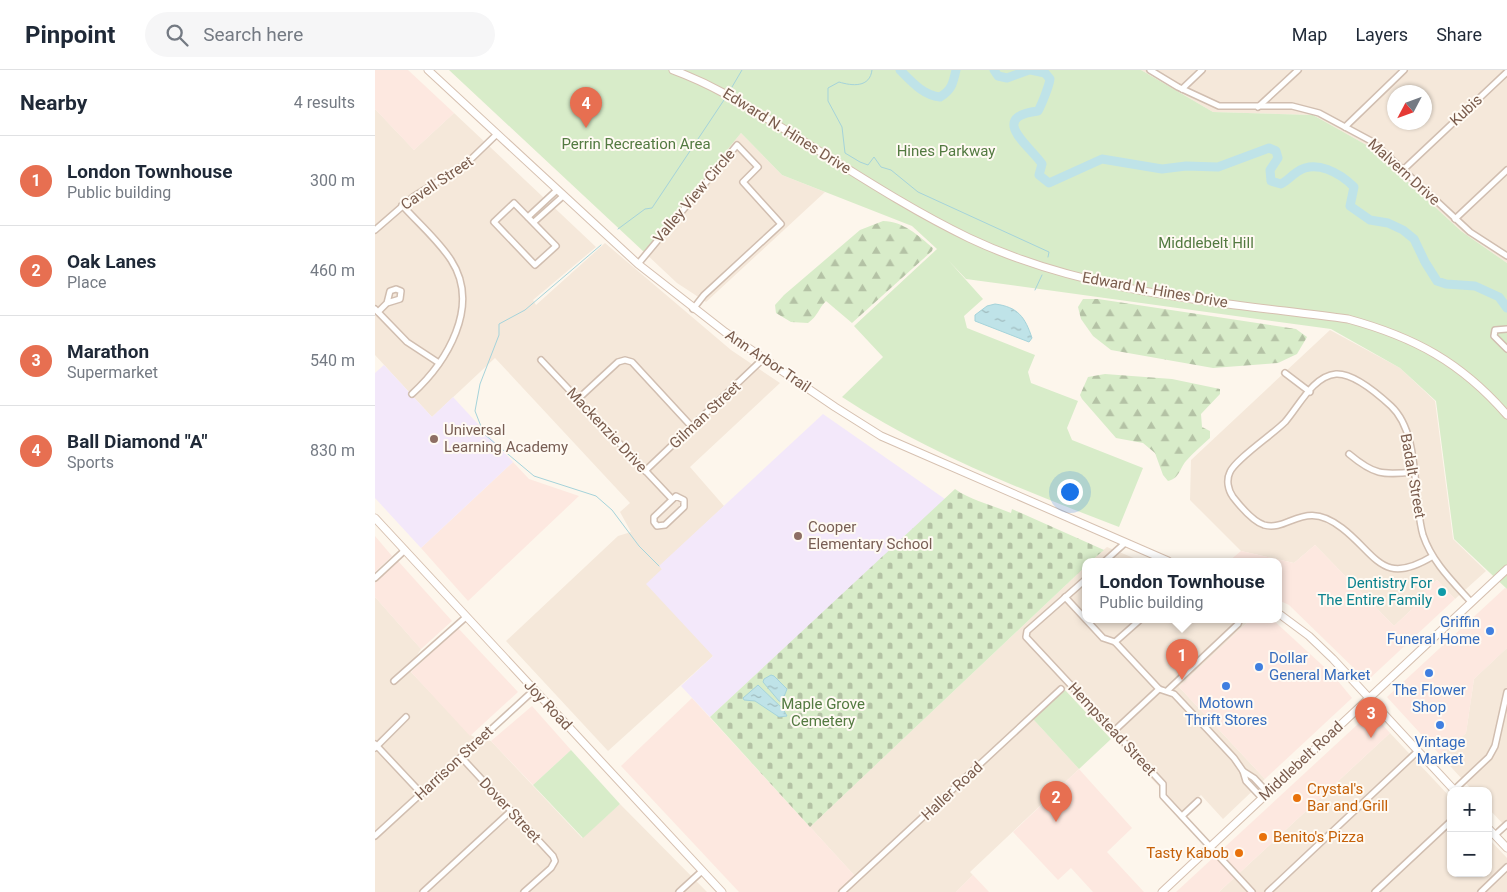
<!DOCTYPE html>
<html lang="en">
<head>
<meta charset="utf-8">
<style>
	body { margin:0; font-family:Roboto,sans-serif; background:#f6f6f7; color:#1f2937 }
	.controls { position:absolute; right:15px; bottom:15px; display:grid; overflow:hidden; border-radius:10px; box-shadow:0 1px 4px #0004 }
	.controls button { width:45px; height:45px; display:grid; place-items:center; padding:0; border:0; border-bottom:1px solid #e0e1e3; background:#fff; color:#1f2937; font:25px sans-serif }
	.compass { position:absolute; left:1012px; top:15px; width:45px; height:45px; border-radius:50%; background:#fff; box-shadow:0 1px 4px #0004; rotate:229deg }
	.you { position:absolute; left:694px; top:421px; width:18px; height:18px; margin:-12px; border:4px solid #fff; border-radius:50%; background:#1a73e8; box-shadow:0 0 0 8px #1a73e833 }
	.badge { display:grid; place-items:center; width:32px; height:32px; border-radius:50%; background:#e76f51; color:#fff; font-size:16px; font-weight:700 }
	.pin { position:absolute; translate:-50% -41px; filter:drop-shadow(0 1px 2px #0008) }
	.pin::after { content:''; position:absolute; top:26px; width:18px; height:15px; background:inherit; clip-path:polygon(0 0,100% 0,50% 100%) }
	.popup { position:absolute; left:707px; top:488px; width:200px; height:65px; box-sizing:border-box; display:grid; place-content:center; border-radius:10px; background:#fff; filter:drop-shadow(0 1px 4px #0005); font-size:16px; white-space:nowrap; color:#747a83 }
	.popup b { font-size:19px; color:#1f2937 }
	.popup::after { content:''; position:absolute; left:50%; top:100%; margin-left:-10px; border:10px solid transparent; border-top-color:#fff }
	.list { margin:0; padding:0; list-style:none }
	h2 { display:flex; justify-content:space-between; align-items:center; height:65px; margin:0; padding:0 20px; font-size:21px }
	h2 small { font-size:16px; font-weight:400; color:#747a83 }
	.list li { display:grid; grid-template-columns:32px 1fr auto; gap:15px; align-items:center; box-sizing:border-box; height:90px; padding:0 20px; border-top:1px solid #e0e1e3 }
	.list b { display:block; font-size:19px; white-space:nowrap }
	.list p { margin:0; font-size:16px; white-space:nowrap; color:#747a83 }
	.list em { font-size:16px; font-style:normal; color:#747a83 }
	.icon { flex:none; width:28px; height:28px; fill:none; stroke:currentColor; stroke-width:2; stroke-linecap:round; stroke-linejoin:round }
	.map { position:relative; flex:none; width:1132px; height:822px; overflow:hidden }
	header { display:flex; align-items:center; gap:30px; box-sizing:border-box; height:70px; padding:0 25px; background:#fff; border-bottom:1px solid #e0e1e3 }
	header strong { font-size:24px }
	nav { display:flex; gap:28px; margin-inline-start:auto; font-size:18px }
	.search { width:350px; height:45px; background:#f6f6f7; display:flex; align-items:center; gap:12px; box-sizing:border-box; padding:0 18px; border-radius:28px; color:#747a83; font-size:19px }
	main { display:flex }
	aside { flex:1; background:#fff }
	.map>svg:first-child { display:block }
</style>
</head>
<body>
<header>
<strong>Pinpoint</strong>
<div class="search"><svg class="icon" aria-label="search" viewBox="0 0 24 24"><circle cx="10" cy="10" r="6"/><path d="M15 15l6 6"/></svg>Search here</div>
<nav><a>Map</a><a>Layers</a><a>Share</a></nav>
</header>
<main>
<aside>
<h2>Nearby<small>4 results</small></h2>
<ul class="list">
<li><span class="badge">1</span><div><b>London Townhouse</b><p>Public building</p></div><em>300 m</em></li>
<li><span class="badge">2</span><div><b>Oak Lanes</b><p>Place</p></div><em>460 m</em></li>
<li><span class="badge">3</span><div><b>Marathon</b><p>Supermarket</p></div><em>540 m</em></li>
<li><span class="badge">4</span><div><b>Ball Diamond &quot;A&quot;</b><p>Sports</p></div><em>830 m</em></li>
</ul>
</aside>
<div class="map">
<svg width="1132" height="822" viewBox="0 0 1132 822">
	<defs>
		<pattern id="forest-firs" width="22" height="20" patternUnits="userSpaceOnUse" patternTransform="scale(1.25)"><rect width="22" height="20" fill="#d8ecc9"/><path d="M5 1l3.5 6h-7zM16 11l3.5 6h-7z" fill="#b4c2a5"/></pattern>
		<pattern id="cemetery-stones" width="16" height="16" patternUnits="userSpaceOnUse" patternTransform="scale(1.25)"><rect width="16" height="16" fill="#d8ecc9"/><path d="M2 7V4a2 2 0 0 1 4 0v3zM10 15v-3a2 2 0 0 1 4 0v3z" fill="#b4c2a5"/></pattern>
		<pattern id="water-ripples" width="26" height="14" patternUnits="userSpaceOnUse" patternTransform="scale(1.25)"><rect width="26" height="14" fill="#bfe3e8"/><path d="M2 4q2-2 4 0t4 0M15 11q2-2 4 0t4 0" fill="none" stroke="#a0bbbe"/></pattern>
	</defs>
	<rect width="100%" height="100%" fill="#fdf6ec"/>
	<g fill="#f5e8da" fill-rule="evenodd">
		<path d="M766,0h366v193l-46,-32 -91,-84 -57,-32 -100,-3zM1019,22h31v30h-31z"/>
		<polygon points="0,39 39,80 79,43 221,177 158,230 161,235 230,173 356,280 405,313 315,397 349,436 285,496 338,586 233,681 131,571 243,466 256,462 245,442 255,433 120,288 57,347 0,285"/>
		<polygon points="366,63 407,105 450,122 331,232 302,213 269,182"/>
		<polygon points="955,260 1025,298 1060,331 1078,469 1111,501 1080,529 1062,510 1048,522 1052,525 1019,556 940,475 919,493 866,481 815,430 816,390"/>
		<polygon points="732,477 766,491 716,491"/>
		<polygon points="711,496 711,549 876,549 804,617 890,709 848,749 826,725 808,742 691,618 658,649 704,699 595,802 598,805 581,822 461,822 479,805 435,757"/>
		<polygon points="0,527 46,579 33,599 97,666 116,671 207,768 245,734 332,822 0,822"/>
		<polygon points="1132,578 1132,758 1113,738 1113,721 1098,721 1066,686 1091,663 1099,609"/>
		<polygon points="1015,663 1076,728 1076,803 1113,803 1113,768 1132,788 1132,822 844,822"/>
	</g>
	<g fill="#fde8e0">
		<polygon points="0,0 33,0 79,43 39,80 0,39"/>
		<polygon points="138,392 154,409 204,426 93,531 46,478"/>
		<polygon points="0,466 17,486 0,502"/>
		<polygon points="940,475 1019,556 1052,525 1047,522 1062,510 1080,529 992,611 914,535 903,530 903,491 854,491 866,481 919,493"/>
		<polygon points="23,491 77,551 46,579 0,527 0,513"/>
		<polygon points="1130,518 1132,519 1132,578 1099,609 1091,663 1066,686 1012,627"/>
		<polygon points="876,549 897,549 958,605 977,628 890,709 804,617"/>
		<polygon points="83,558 143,622 95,666 36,602"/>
		<polygon points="317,628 479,805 461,822 364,822 246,696"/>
		<polygon points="157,636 196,680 158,715 116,671"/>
		<polygon points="996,642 1015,663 844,822 801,822"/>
		<polygon points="704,699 757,758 732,782 769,822 718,822 696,798 683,810 638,762"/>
		<polygon points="598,805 614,822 581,822"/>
	</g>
	<g fill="#f3e8fa">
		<polygon points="9,295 57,347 78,327 138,392 46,478 0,428 0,303"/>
		<polygon points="448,344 570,429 335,647 306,616 338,586 271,514 287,499 284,496"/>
	</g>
	<g fill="#d8ecc9">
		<path d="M74,0h692l72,42 100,3 57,32 91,84 46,32v326l-53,-50 -18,-138 -36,-33 -69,-39 -365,-50 -18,-19 35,39 -19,17 3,12 68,27 -7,17 3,11 47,18 -11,27 5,12 71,28 -24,59c-94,-36 -192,-74 -277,-130l41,-40 -29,-31 83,-77 -25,-23 -130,-51 -41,-42 -97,119z"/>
		<polygon points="690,620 736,669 704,699 658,649"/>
		<polygon points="196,680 245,734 208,768 158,715"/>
	</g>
	<g fill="url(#forest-firs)">
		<path d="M508,151c20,0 36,15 50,27l-1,3 -80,72 -26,-22c-8,8 -8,15 -18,22l-17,-1 -15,-9 -1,-8 9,-10 76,-65z"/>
		<polygon points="708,229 723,229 921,259 932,267 922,284 903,293 838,298 736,280 718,266 706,249 703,237"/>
		<path d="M730,304l67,5 48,10v5l-19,20 1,13 8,4v7c-8,7 -17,15 -24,23 -6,7 -7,18 -18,20l-5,-6 -8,-22 -12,-10 -27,-5 -34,-39 -2,-4 8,-18z"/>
	</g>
	<path fill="url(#cemetery-stones)" d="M580,419c17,12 37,16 56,24l1,-4 92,41 -13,11h-5v5l-276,261 -100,-110z"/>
	<g fill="url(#water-ripples)" stroke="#a5d3da">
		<path d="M620,234c23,3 30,13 37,34l-3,4 -54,-21v-6l12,-9z"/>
		<polygon points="396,605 399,606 412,619 407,632 404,631 388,612 389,609"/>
		<polygon points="383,615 408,639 412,646 404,647 380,631 369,630 368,628"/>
	</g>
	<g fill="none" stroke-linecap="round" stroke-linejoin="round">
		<g stroke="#a5d3da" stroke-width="1">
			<path d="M497,0c-2,18 -20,16 -33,12l-11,6v13l14,26 3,26 15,9 8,3 6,-8 7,10 10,3 27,22 131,60 -1,5"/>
			<polyline points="357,17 367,0"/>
			<polyline points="243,159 270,139 277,138 349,30"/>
			<polyline points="226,175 150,240 124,254 124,265 105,314 100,341 109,364 159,406 221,426 237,440 264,476 284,496"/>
			<polyline points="660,220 667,205"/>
		</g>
		<g stroke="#bfe3e8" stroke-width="9">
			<path d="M525,0c12,12 23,25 40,27 12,-7 13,-14 16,-27"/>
			<polyline points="619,0 623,6 632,8 654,0"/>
			<path d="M656,0l14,3 5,6c-1,7 -8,25 -12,32 -51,6 -7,36 4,53l-3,11 10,8 53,-24 60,10 24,-3 32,1 51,-19 7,3 2,7 -8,12 1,11 10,3c6,-3 10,-8 16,-12 19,-13 43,1 57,15l-4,19 20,14 18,3 15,7 11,9 11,23 12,19 9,3 29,2 24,11 8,11"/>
		</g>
		<defs>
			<g id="street">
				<polyline points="775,0 803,17 844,36 917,36 944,43 998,72 1095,162 1132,186"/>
				<polyline points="807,19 827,0"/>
				<polyline points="883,37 923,0"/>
				<polyline points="970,57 1029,0"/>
				<polyline points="1028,100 1132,2"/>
				<polygon points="139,133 181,176 160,195 119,152"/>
				<path d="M27,135c16,18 36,35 49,55 30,46 -4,102 -39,134"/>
				<polyline points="153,147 182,120"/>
				<polyline points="1080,149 1132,100"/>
				<polyline points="159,152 188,126"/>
				<polyline points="0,160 38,127 91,94 122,64"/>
				<polyline points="263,194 362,75 383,97 368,112 406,154 329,225 318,239"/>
				<polyline points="0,239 32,272 64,293"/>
				<polyline points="3,242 12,233 25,229 26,221 21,219 15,221 12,233"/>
				<polyline points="1132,259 1120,260 1119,266 1132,279"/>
				<polyline points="166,290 297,429"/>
				<polyline points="910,303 935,322"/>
				<polyline points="203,329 243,292 250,290 257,292 317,357"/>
				<path d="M974,384c25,21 33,21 65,18"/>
				<polyline points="270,401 389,288"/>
				<polygon points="301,426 309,430 309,437 290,455 282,456 279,452 279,447"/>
				<path d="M1058,486c-51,31 -56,-1 -91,-28 -38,-30 -53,4 -78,-3 -12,-4 -24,-19 -31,-28 -5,-7 -7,-17 -3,-25 6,-13 42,-37 55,-50 14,-16 28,-46 51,-48 18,-1 42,20 55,32 30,28 21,91 32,129 9,27 30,47 48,67"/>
				<polyline points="730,491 750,473"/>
				<polyline points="0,508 30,480"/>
				<polyline points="711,509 652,561 651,567 788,714 788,726 877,822"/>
				<polyline points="690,527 728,568 740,572 784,619"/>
				<polyline points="740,572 766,549"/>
				<polyline points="19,611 91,547"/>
				<polyline points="784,619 799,624 832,659 859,688 868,701 871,711 887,728"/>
				<polyline points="793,620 863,554 865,549"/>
				<polyline points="739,661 784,619"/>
				<polyline points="0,674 46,723"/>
				<polyline points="0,678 31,647"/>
				<polyline points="86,687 178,786 180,791 176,798 149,822"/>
				<polyline points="868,701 879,708 893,723"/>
				<polyline points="1079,720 1114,687 1120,676 1132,622"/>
				<polyline points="807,746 823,731"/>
				<polyline points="1120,765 1132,754"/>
				<polyline points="0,766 159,620"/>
				<polyline points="48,822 136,741"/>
				<polyline points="304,822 327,801"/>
				<polyline points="467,822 686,619"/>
				<polyline points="893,822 1043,681"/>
				<polyline points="1000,822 1076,751"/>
				<polyline points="1106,822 1132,797"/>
			</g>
			<g id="secondary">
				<polyline points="53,0 263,194 350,262 460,337 506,366 793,491"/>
				<path d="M298,0c46,17 78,39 119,64 58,36 115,74 177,104 118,56 252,64 379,81 66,18 113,43 159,96"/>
				<polyline points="0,448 347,822"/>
				<polyline points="903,543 934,566 958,589 1080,721"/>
				<polyline points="1113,758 1132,778"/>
				<polyline points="787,822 1132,499"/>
			</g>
		</defs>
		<use href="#street" stroke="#d1beb0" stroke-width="8"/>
		<use href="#secondary" stroke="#d6c0b0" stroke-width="9"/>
		<use href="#street" stroke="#fff" stroke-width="5"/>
		<use href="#secondary" stroke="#fff" stroke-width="7"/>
	</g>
	<g fill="#8d6e63" stroke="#fffaf3" stroke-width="2">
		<circle cx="59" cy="369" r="5"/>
		<circle cx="423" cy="466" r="5"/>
	</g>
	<circle fill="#0f9aa8" stroke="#fffaf3" stroke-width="2" cx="1067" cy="522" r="5"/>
	<g fill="#3f7fe0" stroke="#fffaf3" stroke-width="2">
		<circle cx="1115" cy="561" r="5"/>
		<circle cx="884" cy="597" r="5"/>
		<circle cx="1054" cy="603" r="5"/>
		<circle cx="851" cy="616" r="5"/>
		<circle cx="1065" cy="655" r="5"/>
	</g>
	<g fill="#e8710a" stroke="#fffaf3" stroke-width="2">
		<circle cx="922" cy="728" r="5"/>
		<circle cx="888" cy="767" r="5"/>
		<circle cx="864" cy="783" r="5"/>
	</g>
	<g text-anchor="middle" stroke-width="4" stroke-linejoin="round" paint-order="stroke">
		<g font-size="15" fill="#7a5c4d" stroke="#fffaf3">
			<text transform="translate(1091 40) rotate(-43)" y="5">Kubis</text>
			<text transform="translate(412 61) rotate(32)" y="5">Edward N. Hines Drive</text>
			<text transform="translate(1029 102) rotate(42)" y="5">Malvern Drive</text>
			<text transform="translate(62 113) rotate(-34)" y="5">Cavell Street</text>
			<text transform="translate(319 126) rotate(-50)" y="5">Valley View Circle</text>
			<text transform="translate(780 220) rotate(10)" y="5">Edward N. Hines Drive</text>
			<text transform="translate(393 291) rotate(34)" y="5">Ann Arbor Trail</text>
			<text transform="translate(330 345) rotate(-43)" y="5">Gilman Street</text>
			<text transform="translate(232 360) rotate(47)" y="5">Mackenzie Drive</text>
			<text transform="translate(1038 406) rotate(80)" y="5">Badalt Street</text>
			<text transform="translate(173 635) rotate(47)" y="5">Joy Road</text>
			<text transform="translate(737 659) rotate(47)" y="5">Hempstead Street</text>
			<text transform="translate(926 691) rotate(-43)" y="5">Middlebelt Road</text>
			<text transform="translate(79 693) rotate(-43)" y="5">Harrison Street</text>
			<text transform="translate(577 721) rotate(-43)" y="5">Haller Road</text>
			<text transform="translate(135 740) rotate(47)" y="5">Dover Street</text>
		</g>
		<g font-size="15" fill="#537a41" stroke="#fffaf3">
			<text x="261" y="79">Perrin Recreation Area</text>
			<text x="571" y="86">Hines Parkway</text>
			<text x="831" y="178">Middlebelt Hill</text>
			<text x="448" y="639">Maple Grove<tspan x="448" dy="17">Cemetery</tspan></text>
		</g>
		<g font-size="15" fill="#785e54" stroke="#fffaf3" text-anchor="start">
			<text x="69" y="365">Universal<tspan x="69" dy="17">Learning Academy</tspan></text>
			<text x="433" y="462">Cooper<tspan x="433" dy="17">Elementary School</tspan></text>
		</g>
		<g font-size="15" fill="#0d838f" stroke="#fffaf3" text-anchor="end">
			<text x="1057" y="518">Dentistry For<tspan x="1057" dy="17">The Entire Family</tspan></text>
		</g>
		<g font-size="15" fill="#366cbe" stroke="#fffaf3">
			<text x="1105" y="557" text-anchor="end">Griffin<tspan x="1105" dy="17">Funeral Home</tspan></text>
			<text x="894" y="593" text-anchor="start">Dollar<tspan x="894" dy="17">General Market</tspan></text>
			<text x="1054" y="625">The Flower<tspan x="1054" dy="17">Shop</tspan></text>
			<text x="851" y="638">Motown<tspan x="851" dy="17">Thrift Stores</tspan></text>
			<text x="1065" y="677">Vintage<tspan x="1065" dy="17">Market</tspan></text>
		</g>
		<g font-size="15" fill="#c56008" stroke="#fffaf3" text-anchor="start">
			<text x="932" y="724">Crystal's<tspan x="932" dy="17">Bar and Grill</tspan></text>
			<text x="898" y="772">Benito's Pizza</text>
			<text x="854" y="788" text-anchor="end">Tasty Kabob</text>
		</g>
	</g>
</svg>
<div class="controls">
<button>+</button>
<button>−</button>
</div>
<svg class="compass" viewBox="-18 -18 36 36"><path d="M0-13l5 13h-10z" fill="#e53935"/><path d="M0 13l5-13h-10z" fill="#747a83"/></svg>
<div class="you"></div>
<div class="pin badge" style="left:807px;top:610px">1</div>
<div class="popup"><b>London Townhouse</b>Public building</div>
<div class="pin badge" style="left:681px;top:752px">2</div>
<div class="pin badge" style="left:996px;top:668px">3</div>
<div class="pin badge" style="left:211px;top:58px">4</div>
</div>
</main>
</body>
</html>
